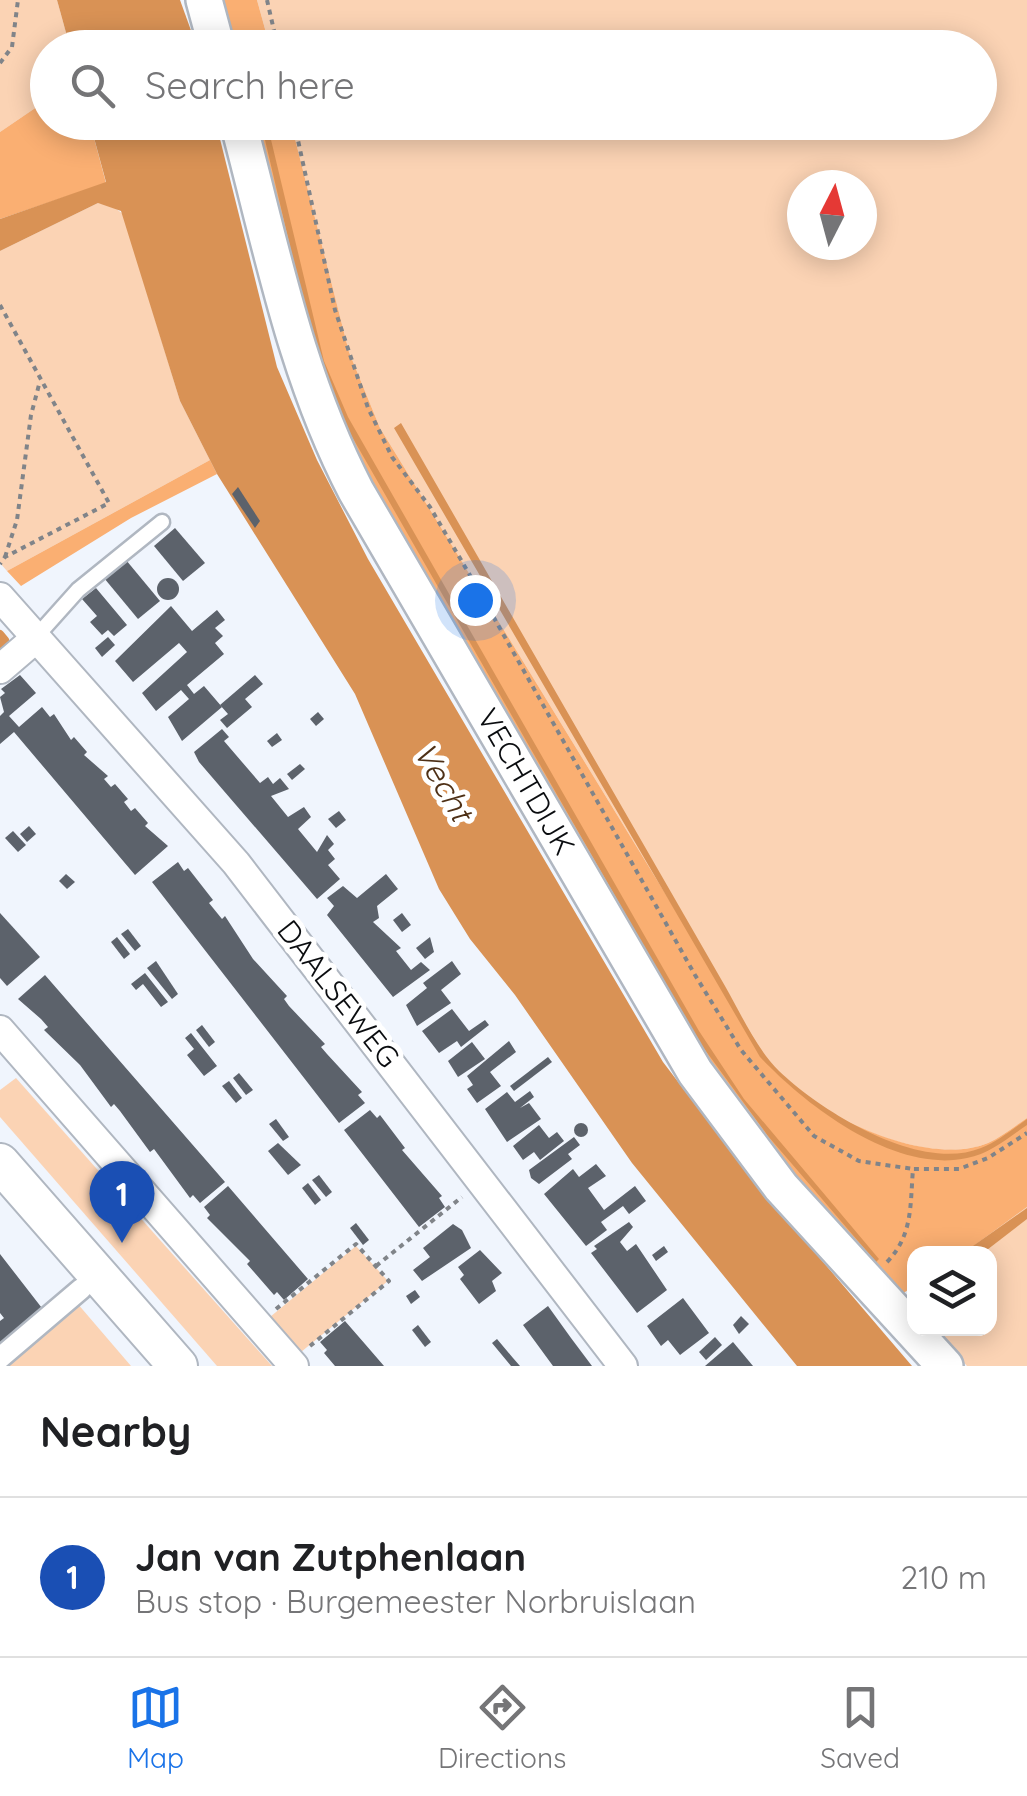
<!DOCTYPE html>
<html lang="en">
<head>
<meta charset="utf-8">
<style>
	body { margin:0; font-family:Quicksand,sans-serif; background:#f2f2f2; color:#202124 }
	.controls { position:absolute; right:30px; bottom:30px; display:grid; overflow:hidden; border-radius:20px; box-shadow:0 5px 25px #0003 }
	.controls button { width:90px; height:90px; display:grid; place-items:center; padding:0; border:0; border-bottom:2px solid #e0e0e0; background:#fff; color:#202124; font:50px sans-serif }
	.compass { position:absolute; left:787px; top:170px; width:90px; height:90px; border-radius:50%; background:#fff; box-shadow:0 5px 25px #0003; rotate:6deg }
	.you { position:absolute; left:475px; top:600px; width:35px; height:35px; margin:-25px; border:8px solid #fff; border-radius:50%; background:#1a73e8; box-shadow:0 0 0 15px #1a73e833 }
	.badge { display:grid; place-items:center; width:65px; height:65px; border-radius:50%; background:#1a73e8; color:#fff; font-size:32px; font-weight:700 }
	.pin { position:absolute; translate:-50% -82px; filter:drop-shadow(0 2px 5px #0008) }
	.pin::after { content:''; position:absolute; top:52px; width:35px; height:30px; background:inherit; clip-path:polygon(0 0,100% 0,50% 100%) }
	.list { margin:0; padding:0; list-style:none }
	h2 { display:flex; justify-content:space-between; align-items:center; height:130px; margin:0; padding:0 40px; font-size:42px }
	h2 small { font-size:32px; font-weight:400; color:#757577 }
	.list li { display:grid; grid-template-columns:65px 1fr auto; gap:30px; align-items:center; box-sizing:border-box; height:160px; padding:0 40px; border-top:2px solid #e0e0e0 }
	.list b { display:block; font-size:38px; white-space:nowrap }
	.list p { margin:0; font-size:32px; white-space:nowrap; color:#757577 }
	.list em { font-size:32px; font-style:normal; color:#757577 }
	.icon { flex:none; width:55px; height:55px; fill:none; stroke:currentColor; stroke-width:2; stroke-linecap:round; stroke-linejoin:round }
	.map { position:relative; flex:none; width:1027px; height:1366px; overflow:hidden }
	.search { position:absolute; background:#fff; box-shadow:0 5px 25px #0003; left:30px; right:30px; top:30px; height:110px; display:flex; align-items:center; gap:25px; box-sizing:border-box; padding:0 35px; border-radius:55px; color:#757577; font-size:38px }
	.sheet { height:290px; background:#fff }
	nav { display:flex; justify-content:space-around; align-items:center; box-sizing:border-box; height:140px; border-top:2px solid #e0e0e0; background:#fff; font-size:28px; color:#757577 }
	nav a { display:grid; justify-items:center; gap:5px }
	nav .on { color:#1a73e8 }
	.map>svg:first-child { display:block }
</style>
</head>
<body>
<div class="map">
<svg width="1027" height="1366" viewBox="0 0 1027 1366">
	<rect width="100%" height="100%" fill="#f0f5fd"/>
	<g fill="#fbd3b4" fill-rule="evenodd">
		<polygon points="0,0 57,0 70,47 48,48 47,100 0,132"/>
		<path d="M257,0h770v1118c-12,8 -26,19 -39,25 -62,26 -178,-29 -217,-77l-391,-638 -31,-76 -58,-229 689,-1v-74l-710,-1zM802,185h60v60h-60z"/>
		<polygon points="98,203 111,205 123,214 180,401 210,460 7,571 0,563 0,251"/>
		<polygon points="16,1078 272,1366 217,1366 0,1117 0,1090"/>
		<polygon points="1027,1207 1027,1366 967,1366 933,1329 990,1328 990,1254 964,1253"/>
		<polygon points="356,1246 388,1281 301,1352 270,1317"/>
		<polygon points="77,1303 131,1366 3,1366"/>
	</g>
	<g fill="#faaf72">
		<polygon points="219,0 257,0 270,47 231,47"/>
		<polygon points="47,100 48,122 90,123 106,183 0,219 0,132"/>
		<path d="M250,123h41l58,229 31,76 391,638c39,47 155,103 217,77 13,-6 27,-17 39,-25v89l-63,46 -50,1v32l-12,8 -146,-160 -42,-57 -388,-667z"/>
		<polygon points="210,460 217,474 131,518 21,586 7,571"/>
	</g>
	<g fill="#d99255">
		<polygon points="57,0 180,0 197,47 70,47"/>
		<polygon points="90,123 216,123 277,367 317,460 368,559 663,1062 748,1174 912,1366 797,1366 632,1163 515,995 470,939 439,889 355,694 217,474 180,401 121,211 98,203 0,251 0,219 106,182"/>
		<polygon points="261,123 267,123 324,361 348,417 699,1031 744,1099 879,1259 876,1262 768,1136 697,1039 347,428 309,327"/>
		<path d="M401,423l324,563c16,28 31,62 54,85 43,41 141,102 202,77 16,-6 32,-19 46,-29v6c-19,13 -37,29 -60,33 -72,16 -161,-52 -207,-101l-366,-629z"/>
		<polygon points="1027,1208 1027,1219 983,1253 963,1253"/>
	</g>
	<g fill="none" stroke-linecap="round" stroke-linejoin="round">
		<polyline stroke="#d99255" stroke-width="8" points="0,634 5,640 0,644"/>
	</g>
	<g fill="#5c626b">
		<polygon points="238,487 260,521 255,528 232,494"/>
		<polygon points="175,528 205,563 183,581 154,546"/>
		<polygon points="126,560 160,601 138,619 104,578"/>
		<circle cx="168" cy="589" r="11"/>
		<polygon points="96,588 127,625 114,636 108,630 102,635 90,622 97,616 82,599"/>
		<polygon points="171,606 192,631 217,610 225,620 215,628 223,636 215,643 224,654 187,685 194,694 204,686 222,707 182,741 168,717 189,699 181,690 156,711 142,693 187,652 179,643 133,682 115,661"/>
		<polygon points="108,637 115,645 102,657 95,648"/>
		<polygon points="20,675 36,693 9,716 19,727 42,707 50,717 54,714 71,740 74,737 87,752 84,755 108,776 104,779 111,787 115,784 128,799 124,802 131,811 135,808 148,823 145,826 168,846 135,875 14,732 0,744 0,716 4,712 0,697 5,693 1,689"/>
		<polygon points="255,675 263,684 245,699 252,707 227,728 220,720 228,714 220,705"/>
		<polygon points="318,712 324,719 316,726 310,719"/>
		<polygon points="222,729 229,737 224,741 260,783 268,777 273,784 280,778 289,789 271,796 288,817 304,807 311,817 298,829 317,852 327,835 334,844 328,850 335,859 328,865 340,879 317,899 199,762 194,752"/>
		<polygon points="277,733 282,740 272,747 267,741"/>
		<polygon points="300,764 305,769 292,780 287,774"/>
		<polygon points="339,811 346,820 336,828 328,819"/>
		<polygon points="29,826 36,834 27,842 20,834"/>
		<polygon points="13,831 26,845 18,852 5,838"/>
		<polygon points="178,862 184,871 188,868 213,900 209,903 222,919 225,916 253,959 287,996 284,999 289,1006 325,1044 321,1047 327,1054 362,1092 358,1095 365,1103 339,1123 152,882"/>
		<polygon points="66,874 75,882 67,889 59,881"/>
		<polygon points="386,874 398,889 377,906 379,918 373,922 401,948 396,951 411,970 421,962 430,970 393,997 327,915 334,906 327,898 343,886 357,898"/>
		<polygon points="0,913 40,957 7,986 0,978"/>
		<polygon points="402,913 411,925 402,932 393,920"/>
		<polygon points="128,929 141,946 135,951 121,934"/>
		<polygon points="117,937 130,954 124,959 111,942"/>
		<polygon points="430,937 434,952 425,959 416,948"/>
		<polygon points="156,961 178,994 172,999 147,968"/>
		<polygon points="452,961 461,974 441,990 451,1003 417,1026 406,1005 427,988 423,983"/>
		<polygon points="145,973 168,1002 161,1007 143,984 136,990 131,984"/>
		<polygon points="45,975 225,1182 200,1203 193,1195 190,1198 154,1149 150,1152 120,1111 114,1104 111,1107 80,1065 44,1030 48,1027 41,1019 18,999"/>
		<polygon points="452,1009 469,1031 485,1020 489,1025 461,1047 457,1041 439,1053 422,1031"/>
		<polygon points="202,1025 215,1042 209,1047 196,1030"/>
		<polygon points="191,1033 217,1066 204,1076 187,1055 194,1049 185,1038"/>
		<polygon points="509,1041 516,1052 490,1072 501,1086 477,1103 467,1089 473,1085 467,1076"/>
		<polygon points="472,1042 485,1059 458,1077 448,1061"/>
		<polygon points="548,1057 552,1062 514,1091 510,1086"/>
		<polygon points="239,1073 253,1090 246,1095 233,1078"/>
		<polygon points="229,1081 242,1098 236,1103 222,1086"/>
		<polygon points="530,1091 534,1097 520,1108 529,1103 541,1119 507,1142 485,1109 507,1092 515,1102"/>
		<polygon points="370,1110 377,1118 380,1115 405,1148 402,1150 442,1196 439,1198 445,1207 419,1227 344,1130"/>
		<polygon points="276,1119 289,1137 283,1141 269,1124"/>
		<circle cx="581" cy="1130" r="7"/>
		<polygon points="539,1125 549,1138 557,1132 564,1141 540,1160 534,1152 523,1160 513,1146"/>
		<polygon points="574,1137 580,1145 568,1154 572,1159 539,1184 531,1178 529,1170"/>
		<polygon points="278,1143 301,1165 288,1175 268,1151"/>
		<polygon points="596,1164 606,1176 588,1188 604,1210 635,1186 646,1201 629,1214 623,1206 601,1222 607,1230 586,1246 544,1194 573,1169 579,1177"/>
		<polygon points="319,1175 332,1192 326,1197 312,1180"/>
		<polygon points="308,1183 321,1200 315,1205 302,1188"/>
		<polygon points="228,1186 308,1279 284,1300 277,1292 274,1295 247,1264 250,1261 207,1218 210,1215 204,1207"/>
		<polygon points="629,1222 633,1227 620,1242 627,1251 636,1244 667,1290 637,1313 591,1253 597,1249 594,1246"/>
		<polygon points="356,1223 369,1240 363,1245 350,1228"/>
		<polygon points="453,1224 462,1230 471,1248 422,1281 413,1270 430,1257 423,1248"/>
		<polygon points="664,1246 668,1252 656,1261 652,1255"/>
		<polygon points="480,1250 502,1273 492,1281 496,1291 479,1304 460,1279 464,1275 458,1267"/>
		<polygon points="0,1254 45,1312 0,1349 0,1321 4,1318 0,1313"/>
		<polygon points="415,1290 420,1297 411,1304 406,1296"/>
		<polygon points="683,1298 709,1333 680,1355 668,1340 661,1346 647,1326"/>
		<polygon points="548,1306 571,1338 592,1366 553,1366 523,1325"/>
		<polygon points="741,1316 749,1324 739,1334 733,1325"/>
		<polygon points="345,1321 365,1344 384,1366 335,1366 324,1353 327,1350 320,1342"/>
		<polygon points="418,1325 431,1342 425,1347 412,1330"/>
		<polygon points="715,1337 722,1345 706,1360 699,1352"/>
		<polygon points="497,1339 513,1358 520,1366 511,1366 492,1343"/>
		<polygon points="733,1342 753,1366 705,1366"/>
	</g>
	<g fill="none" stroke-linecap="round" stroke-linejoin="round">
		<defs>
			<polyline id="service" points="35,638 78,590 162,522"/>
			<polyline id="pedestrian" points="0,1358 81,1289"/>
			<g id="minor">
				<polyline points="0,597 236,863 623,1366"/>
				<polyline points="0,669 35,639"/>
				<polyline points="0,1030 294,1366"/>
			</g>
			<g id="tertiary">
				<polyline points="204,0 217,48"/>
				<path id="s1" d="M238,122c34,127 57,252 118,369l339,581 86,115 164,179"/>
			</g>
			<polyline id="secondary" points="0,1163 178,1366"/>
		</defs>
		<use href="#service" stroke="#b0b7c1" stroke-width="19"/>
		<use href="#pedestrian" stroke="#b0b7c1" stroke-width="25"/>
		<use href="#minor" stroke="#b0b7c1" stroke-width="32"/>
		<use href="#tertiary" stroke="#b0b7c1" stroke-width="40"/>
		<use href="#secondary" stroke="#b0b7c1" stroke-width="42"/>
		<g stroke="#808489" stroke-width="4" stroke-dasharray="5 5" stroke-linecap="butt">
			<polyline points="267,0 278,48"/>
			<polyline points="85,32 90,48"/>
			<polyline points="0,63 12,47 18,0"/>
			<polyline points="112,122 114,128"/>
			<polyline points="294,122 335,310 368,408 392,457 430,507 471,577 695,975 741,1050 814,1136 859,1161 913,1169"/>
			<polyline points="0,305 109,503 5,557 0,564"/>
			<polyline points="5,557 17,520 31,415 40,381"/>
			<path d="M887,1262c26,-27 23,-56 26,-93h46l29,-11 39,-25"/>
			<polyline points="376,1266 462,1197"/>
			<polyline points="276,1309 356,1244 389,1281 310,1346"/>
		</g>
		<use href="#service" stroke="#fff" stroke-width="14"/>
		<use href="#pedestrian" stroke="#fff" stroke-width="20"/>
		<use href="#minor" stroke="#fff" stroke-width="28"/>
		<use href="#tertiary" stroke="#fff" stroke-width="35"/>
		<use href="#secondary" stroke="#fff" stroke-width="38"/>
	</g>
	<g text-anchor="middle" stroke-width="10" stroke-linejoin="round" paint-order="stroke">
		<g font-size="30" fill="#0a0c0f" stroke="#fff">
			<text dy="10" stroke="none"><textPath href="#s1" startOffset="725">VECHTDIJK</textPath></text>
			<text transform="translate(338 994) rotate(52)" y="10">DAALSEWEG</text>
		</g>
		<g font-size="32" font-style="italic" fill="#4e3016" stroke="#fff">
			<text transform="translate(443 782) rotate(60)" y="11">Vecht</text>
		</g>
	</g>
</svg>
<div class="controls">
<button><svg class="icon" aria-label="layers" viewBox="0 0 24 24"><path d="M12 4l9 5-9 5-9-5zM3 14l9 5 9-5"/></svg></button>
</div>
<svg class="compass" viewBox="-18 -18 36 36"><path d="M0-13l5 13h-10z" fill="#e53935"/><path d="M0 13l5-13h-10z" fill="#757577"/></svg>
<div class="you"></div>
<div class="pin badge" style="left:122px;top:1243px;background:#1a4fb4">1</div>
<div class="search"><svg class="icon" aria-label="search" viewBox="0 0 24 24"><circle cx="10" cy="10" r="6"/><path d="M15 15l6 6"/></svg>Search here</div>
</div>
<section class="sheet">
<h2>Nearby<small></small></h2>
<ul class="list">
<li><span class="badge" style="background:#1a4fb4">1</span><div><b>Jan van Zutphenlaan</b><p>Bus stop · Burgemeester Norbruislaan</p></div><em>210 m</em></li>
</ul>
</section>
<nav>
<a class="on"><svg class="icon" aria-label="map" viewBox="0 0 24 24"><path d="M3 6l6-2 6 2 6-2v14l-6 2-6-2-6 2zM9 4v14M15 6v14"/></svg>Map</a>
<a><svg class="icon" aria-label="directions" viewBox="0 0 24 24"><path d="M12 3l9 9-9 9-9-9zM9 14v-3h6M13 9l2 2-2 2"/></svg>Directions</a>
<a><svg class="icon" aria-label="saved" viewBox="0 0 24 24"><path d="M7 4h10v16l-5-4-5 4z"/></svg>Saved</a>
</nav>
</body>
</html>
